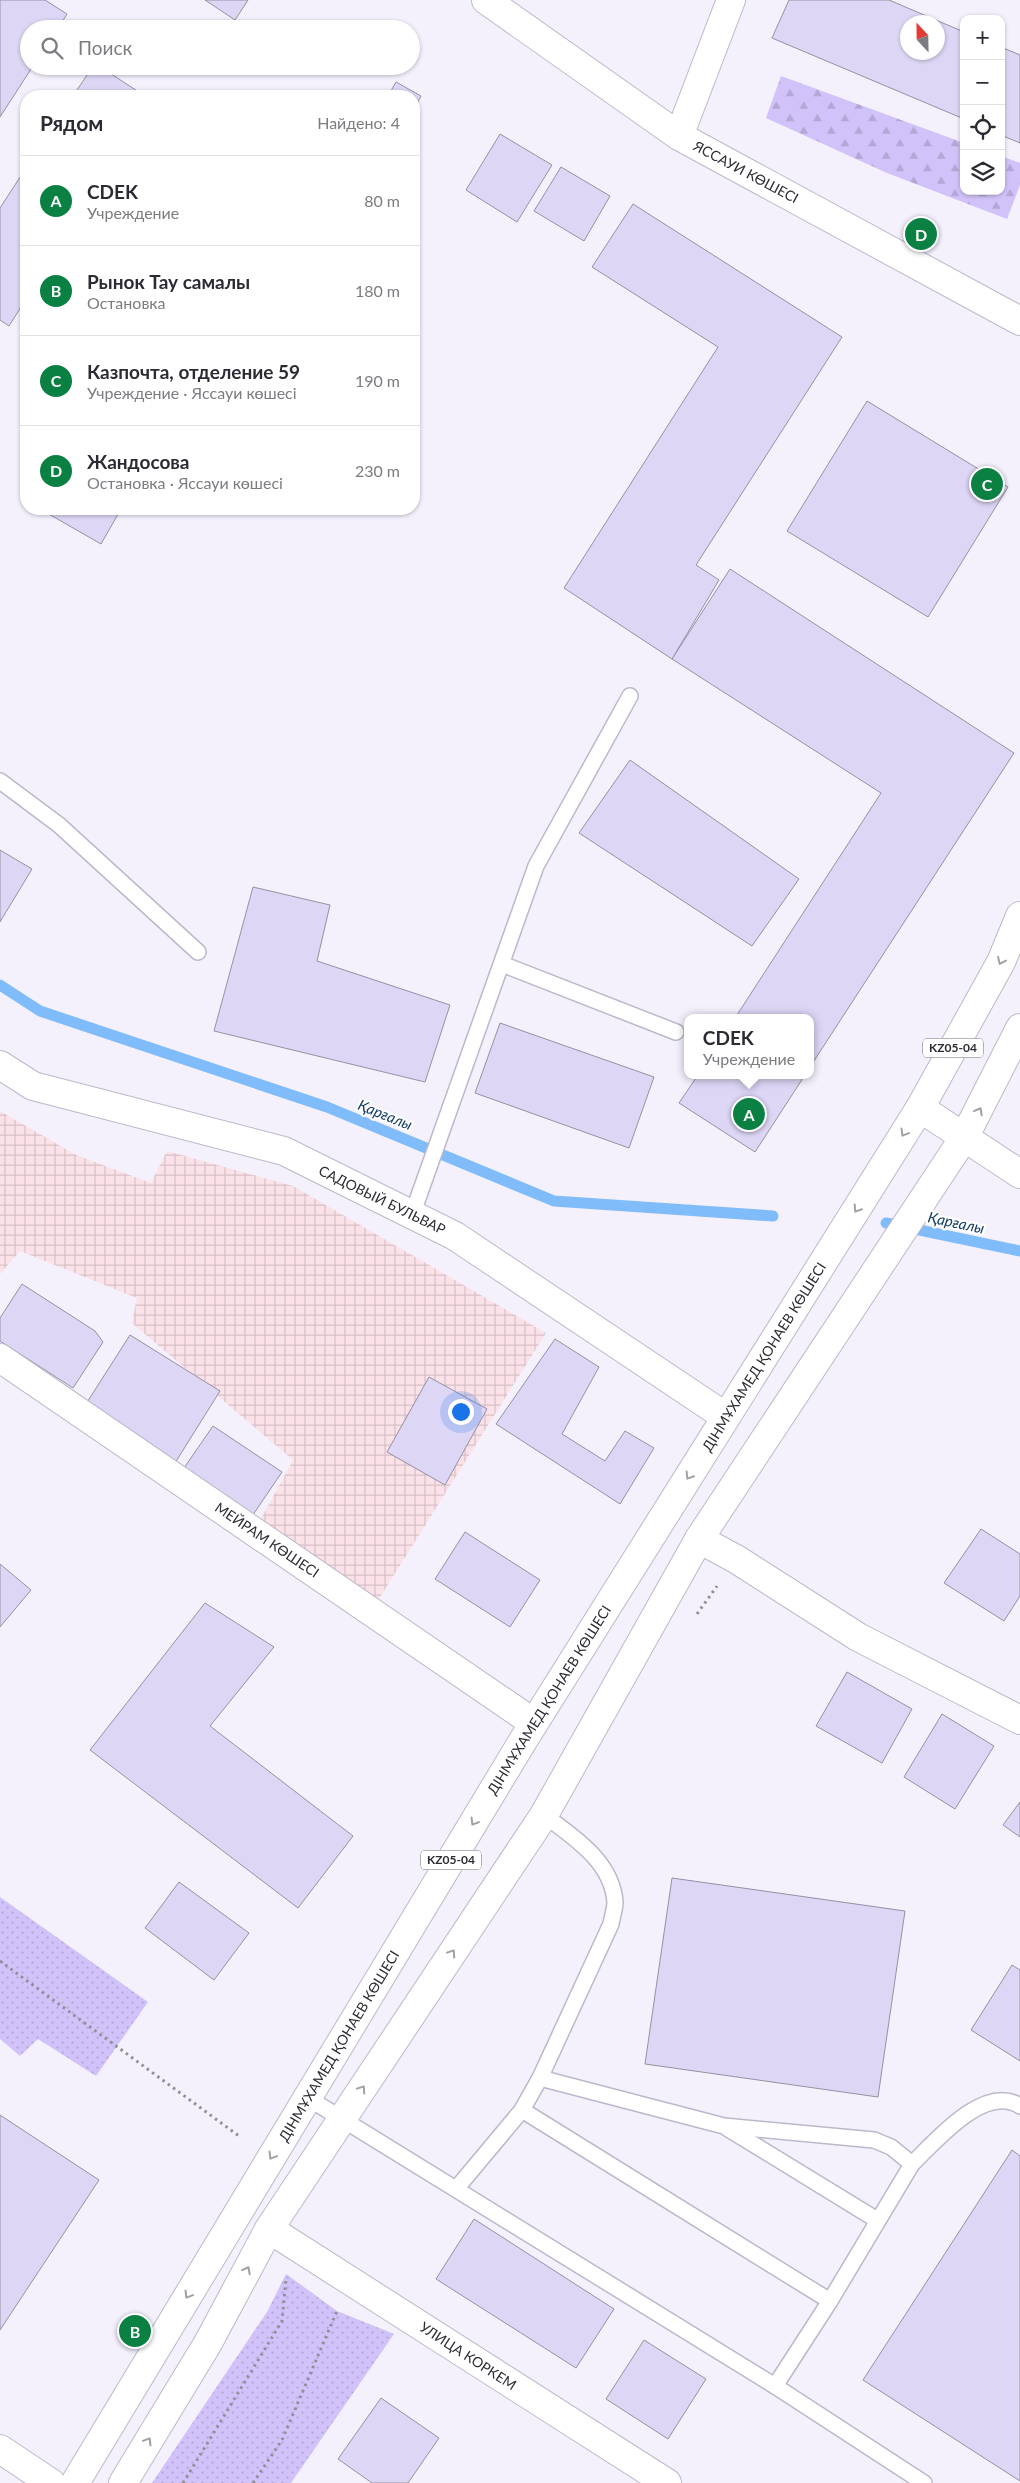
<!DOCTYPE html>
<html lang="ru">
<head>
<meta charset="utf-8">
<style>
	body { margin:0; font-family:Lato,sans-serif; background:#f7f7f7; color:#2b2b33 }
	.controls { position:absolute; right:15px; top:15px; display:grid; overflow:hidden; border-radius:10px; box-shadow:0 1px 4px #0004 }
	.controls button { width:45px; height:45px; display:grid; place-items:center; padding:0; border:0; border-bottom:1px solid #e1e1e2; background:#fff; color:#2b2b33; font:25px sans-serif }
	.compass { position:absolute; left:900px; top:15px; width:45px; height:45px; border-radius:50%; background:#fff; box-shadow:0 1px 4px #0004; rotate:338deg }
	.you { position:absolute; left:460px; top:1411px; width:18px; height:18px; margin:-12px; border:4px solid #fff; border-radius:50%; background:#1a73e8; box-shadow:0 0 0 8px #1a73e833 }
	.badge { display:grid; place-items:center; width:32px; height:32px; border-radius:50%; background:#0b8043; color:#fff; font-size:16px; font-weight:700 }
	.pin { position:absolute; translate:-50% -50%; border:2px solid #fff; box-shadow:0 1px 5px #0006 }
	.popup { position:absolute; left:684px; top:1014px; width:130px; height:65px; box-sizing:border-box; display:grid; place-content:center; border-radius:10px; background:#fff; filter:drop-shadow(0 1px 4px #0005); font-size:16px; white-space:nowrap; color:#7c7c81 }
	.popup b { font-size:19px; color:#2b2b33 }
	.popup::after { content:''; position:absolute; left:50%; top:100%; margin-left:-10px; border:10px solid transparent; border-top-color:#fff }
	.list { margin:0; padding:0; list-style:none }
	h2 { display:flex; justify-content:space-between; align-items:center; height:65px; margin:0; padding:0 20px; font-size:21px }
	h2 small { font-size:16px; font-weight:400; color:#7c7c81 }
	.list li { display:grid; grid-template-columns:32px 1fr auto; gap:15px; align-items:center; box-sizing:border-box; height:90px; padding:0 20px; border-top:1px solid #e1e1e2 }
	.list b { display:block; font-size:19px; white-space:nowrap }
	.list p { margin:0; font-size:16px; white-space:nowrap; color:#7c7c81 }
	.list em { font-size:16px; font-style:normal; color:#7c7c81 }
	.icon { flex:none; width:28px; height:28px; fill:none; stroke:currentColor; stroke-width:2; stroke-linecap:round; stroke-linejoin:round }
	.map { position:relative; flex:none; width:1020px; height:2483px; overflow:hidden }
	.search { position:absolute; background:#fff; box-shadow:0 1px 4px #0004; left:20px; top:20px; width:400px; height:55px; display:flex; align-items:center; gap:12px; box-sizing:border-box; padding:0 18px; border-radius:28px; color:#7c7c81; font-size:19px }
	.panel { position:absolute; background:#fff; box-shadow:0 1px 4px #0004; left:20px; top:90px; width:400px; height:425px; border-radius:20px }
	.map>svg:first-child { display:block }
</style>
</head>
<body>
<div class="map">
<svg width="1020" height="2483" viewBox="0 0 1020 2483">
	<defs>
		<pattern id="industrial-grid" width="8" height="8" patternUnits="userSpaceOnUse" patternTransform="scale(1.25)"><rect width="8" height="8" fill="#fbe1e8"/><path d="M0 4h8M4 0v8" fill="none" stroke="#d7c1c7"/></pattern>
		<pattern id="grass-dots" width="8" height="8" patternUnits="userSpaceOnUse" patternTransform="scale(1.25)"><rect width="8" height="8" fill="#d1c2f9"/><path d="M2 2h.1M6 6h.1" fill="none" stroke="#b4a7d6" stroke-width="1.8" stroke-linecap="round"/></pattern>
		<pattern id="forest-firs" width="22" height="20" patternUnits="userSpaceOnUse" patternTransform="scale(1.25)"><rect width="22" height="20" fill="#d1c2f9"/><path d="M5 1l3.5 6h-7zM16 11l3.5 6h-7z" fill="#b4a7d6"/></pattern>
	</defs>
	<rect width="100%" height="100%" fill="#f4f1fd"/>
	<polygon fill="url(#industrial-grid)" points="0,1111 76,1155 151,1183 167,1151 293,1186 546,1333 377,1602 255,1530 293,1460 132,1323 137,1298 20,1251 0,1274"/>
	<g fill="url(#grass-dots)">
		<polygon points="0,1897 148,2002 96,2076 38,2039 20,2056 0,2039"/>
		<polygon points="286,2274 337,2311 394,2334 291,2483 152,2483 267,2312"/>
	</g>
	<polygon fill="url(#forest-firs)" points="781,76 964,143 964,191 1001,191 1001,156 1020,163 1020,185 1007,219 887,173 766,118"/>
	<g fill="none" stroke-linecap="round" stroke-linejoin="round">
		<g stroke="#80bcfa" stroke-width="11">
			<polyline points="0,985 40,1011 327,1107 554,1201 773,1216"/>
			<polyline points="886,1223 1020,1251"/>
		</g>
	</g>
	<g fill="#ddd6f5" stroke="#9591a3" fill-rule="evenodd">
		<polygon points="0,0 45,0 67,14 58,29 29,29 29,66 33,66 0,117"/>
		<polygon points="205,0 248,0 235,20"/>
		<path d="M789,0h100l75,32v87l-192,-81zM908,22h30v30h-30z"/>
		<polygon points="1001,47 1020,55 1020,143 1001,135"/>
		<polygon points="93,66 99,66 145,96 73,96"/>
		<polygon points="396,82 421,96 414,109 414,96 388,96"/>
		<polygon points="500,134 552,165 517,222 466,190"/>
		<polygon points="561,167 610,196 584,241 534,211"/>
		<polygon points="26,168 26,299 9,326 0,320 0,208"/>
		<polygon points="633,204 842,337 696,565 719,580 672,659 564,588 718,347 592,267"/>
		<polygon points="867,401 1008,487 928,617 787,531"/>
		<polygon points="40,509 121,509 101,544"/>
		<polygon points="730,569 1014,753 810,1067 810,1018 735,1018 881,793 672,659"/>
		<polygon points="630,760 799,879 752,946 579,833"/>
		<polygon points="0,850 32,869 0,922"/>
		<polygon points="253,887 330,905 317,961 450,1005 425,1082 214,1031"/>
		<polygon points="500,1023 654,1077 629,1148 475,1093"/>
		<polygon points="698,1075 805,1075 755,1152 679,1103"/>
		<polygon points="22,1284 95,1331 103,1342 73,1388 0,1341 0,1318"/>
		<polygon points="130,1335 220,1391 175,1463 84,1407"/>
		<polygon points="555,1339 599,1367 562,1434 605,1461 625,1431 654,1448 620,1504 496,1424"/>
		<polygon points="429,1377 487,1409 445,1485 387,1452"/>
		<polygon points="213,1426 282,1472 244,1528 175,1481"/>
		<polygon points="981,1529 1020,1554 1020,1596 1004,1621 944,1583"/>
		<polygon points="465,1532 540,1580 510,1627 435,1579"/>
		<polygon points="0,1564 31,1590 0,1627"/>
		<polygon points="205,1603 274,1647 210,1726 353,1836 298,1908 90,1750"/>
		<polygon points="847,1672 912,1709 882,1763 816,1726"/>
		<polygon points="942,1714 994,1746 955,1809 904,1777"/>
		<polygon points="1020,1802 1020,1837 1003,1825"/>
		<polygon points="672,1878 905,1911 878,2097 645,2064"/>
		<polygon points="179,1882 249,1933 214,1980 145,1928"/>
		<polygon points="1012,1965 1020,1970 1020,2061 971,2030"/>
		<polygon points="0,2115 99,2180 0,2330"/>
		<polygon points="1012,2150 1020,2156 1020,2481 863,2380"/>
		<polygon points="474,2219 614,2309 576,2368 436,2279"/>
		<polygon points="644,2340 706,2379 668,2439 606,2399"/>
		<polygon points="381,2398 439,2438 408,2483 372,2483 338,2459"/>
	</g>
	<g fill="none" stroke-linecap="round" stroke-linejoin="round">
		<defs>
			<g id="service">
				<polyline points="0,781 59,825 198,952"/>
				<polyline points="502,964 676,1032"/>
				<polyline points="412,1215 536,866 630,696"/>
				<path d="M540,2078l71,-154c1,-7 4,-15 4,-22 -3,-41 -42,-65 -71,-87"/>
				<polyline points="308,2098 775,2386 830,2301 912,2164 891,2147 874,2140 724,2126 540,2078 522,2110 456,2189"/>
				<polyline points="522,2110 830,2301"/>
				<polyline points="727,2128 877,2220"/>
				<path d="M912,2164c23,-22 72,-81 108,-58"/>
				<polyline points="775,2386 924,2483"/>
			</g>
			<g id="minor">
				<polyline points="679,136 731,0"/>
				<polyline points="0,1065 33,1086 284,1151 455,1236 726,1417"/>
				<polyline points="920,1108 1020,1174"/>
				<polyline points="0,1358 534,1723"/>
				<polyline points="699,1539 736,1559 858,1637 1020,1720"/>
				<polyline points="269,2229 667,2483"/>
				<polyline points="0,2449 51,2483"/>
			</g>
			<polyline id="secondary" points="486,0 679,136 1020,321"/>
			<g id="primary">
				<polyline points="75,2483 524,1739 920,1108 1001,962 1020,916"/>
				<polyline points="123,2483 208,2343 269,2229 544,1815 699,1539 965,1136 1020,1028"/>
			</g>
		</defs>
		<use href="#service" stroke="#bcb8cb" stroke-width="18"/>
		<use href="#minor" stroke="#bcb8cb" stroke-width="30"/>
		<use href="#secondary" stroke="#bcb8cb" stroke-width="30"/>
		<use href="#primary" stroke="#bcb8cb" stroke-width="30"/>
		<g stroke="#918f98" stroke-width="3" stroke-dasharray="2.5 4" stroke-linecap="butt">
			<polyline points="697,1614 717,1586"/>
			<polyline points="0,1961 239,2136"/>
			<polyline points="183,2483 282,2321 286,2279"/>
			<polyline points="253,2483 282,2440 337,2311"/>
		</g>
		<use href="#service" stroke="#fff" stroke-width="15"/>
		<use href="#minor" stroke="#fff" stroke-width="28"/>
		<use href="#secondary" stroke="#fff" stroke-width="28"/>
		<use href="#primary" stroke="#fff" stroke-width="28"/>
	</g>
	<defs><path id="oneway-chevron" d="M-2-3.5L2.5 0L-2 3.5" fill="none" stroke-width="1.6" stroke-linecap="round" stroke-linejoin="round" transform="scale(1.25)"/></defs>
	<g stroke="#a1a0a3">
		<use href="#oneway-chevron" transform="translate(1001 961) rotate(115)"/>
		<use href="#oneway-chevron" transform="translate(979 1111) rotate(-62)"/>
		<use href="#oneway-chevron" transform="translate(904 1133) rotate(121)"/>
		<use href="#oneway-chevron" transform="translate(857 1209) rotate(123)"/>
		<use href="#oneway-chevron" transform="translate(689 1476) rotate(122)"/>
		<use href="#oneway-chevron" transform="translate(474 1822) rotate(121)"/>
		<use href="#oneway-chevron" transform="translate(452 1953) rotate(-56)"/>
		<use href="#oneway-chevron" transform="translate(362 2089) rotate(-56)"/>
		<use href="#oneway-chevron" transform="translate(272 2156) rotate(121)"/>
		<use href="#oneway-chevron" transform="translate(247 2270) rotate(-62)"/>
		<use href="#oneway-chevron" transform="translate(188 2295) rotate(121)"/>
		<use href="#oneway-chevron" transform="translate(148 2441) rotate(-59)"/>
	</g>
	<g text-anchor="middle" stroke-width="4.5" stroke-linejoin="round" paint-order="stroke">
		<g fill="#fff" stroke="#6d6b70" stroke-width="1">
			<rect x="923" y="1038.5" width="60" height="19" rx="4"/>
			<rect x="421" y="1850.5" width="60" height="19" rx="4"/>
		</g>
		<g font-size="12" font-weight="bold" fill="#2e2c33">
			<text x="953" y="1052">KZ05-04</text>
			<text x="451" y="1864">KZ05-04</text>
		</g>
		<g font-size="14" fill="#2e2c33" stroke="#fff">
			<text transform="translate(746 172) rotate(28)" y="5">ЯССАУИ КӨШЕСІ</text>
			<text transform="translate(382 1200) rotate(26)" y="5">САДОВЫЙ БУЛЬВАР</text>
			<text transform="translate(764 1357) rotate(-58)" y="5">ДІНМҰХАМЕД ҚОНАЕВ КӨШЕСІ</text>
			<text transform="translate(267 1540) rotate(34)" y="5">МЕЙРАМ КӨШЕСІ</text>
			<text transform="translate(549 1700) rotate(-58)" y="5">ДІНМҰХАМЕД ҚОНАЕВ КӨШЕСІ</text>
			<text transform="translate(339 2046) rotate(-59)" y="5">ДІНМҰХАМЕД ҚОНАЕВ КӨШЕСІ</text>
			<text transform="translate(468 2356) rotate(33)" y="5">УЛИЦА КОРКЕМ</text>
		</g>
		<g font-size="15" font-style="italic" fill="#133e65" stroke="#fff">
			<text transform="translate(385 1115) rotate(22)" y="5">Қарғалы</text>
			<text transform="translate(956 1223) rotate(12)" y="5">Қарғалы</text>
		</g>
	</g>
</svg>
<div class="controls">
<button>+</button>
<button>−</button>
<button><svg class="icon" aria-label="locate" viewBox="0 0 24 24"><circle cx="12" cy="12" r="6"/><path d="M12 2v4M12 18v4M2 12h4M18 12h4"/></svg></button>
<button><svg class="icon" aria-label="layers" viewBox="0 0 24 24"><path d="M12 4l9 5-9 5-9-5zM3 14l9 5 9-5"/></svg></button>
</div>
<svg class="compass" viewBox="-18 -18 36 36"><path d="M0-13l5 13h-10z" fill="#e53935"/><path d="M0 13l5-13h-10z" fill="#7c7c81"/></svg>
<div class="you"></div>
<div class="pin badge" style="left:749px;top:1114px">A</div>
<div class="popup"><b>CDEK</b>Учреждение</div>
<div class="pin badge" style="left:135px;top:2331px">B</div>
<div class="pin badge" style="left:987px;top:484px">C</div>
<div class="pin badge" style="left:921px;top:234px">D</div>
<div class="search"><svg class="icon" aria-label="search" viewBox="0 0 24 24"><circle cx="10" cy="10" r="6"/><path d="M15 15l6 6"/></svg>Поиск</div>
<section class="panel">
<h2>Рядом<small>Найдено: 4</small></h2>
<ul class="list">
<li><span class="badge">A</span><div><b>CDEK</b><p>Учреждение</p></div><em>80 m</em></li>
<li><span class="badge">B</span><div><b>Рынок Тау самалы</b><p>Остановка</p></div><em>180 m</em></li>
<li><span class="badge">C</span><div><b>Казпочта, отделение 59</b><p>Учреждение · Яссауи көшесі</p></div><em>190 m</em></li>
<li><span class="badge">D</span><div><b>Жандосова</b><p>Остановка · Яссауи көшесі</p></div><em>230 m</em></li>
</ul>
</section>
</div>
</body>
</html>
